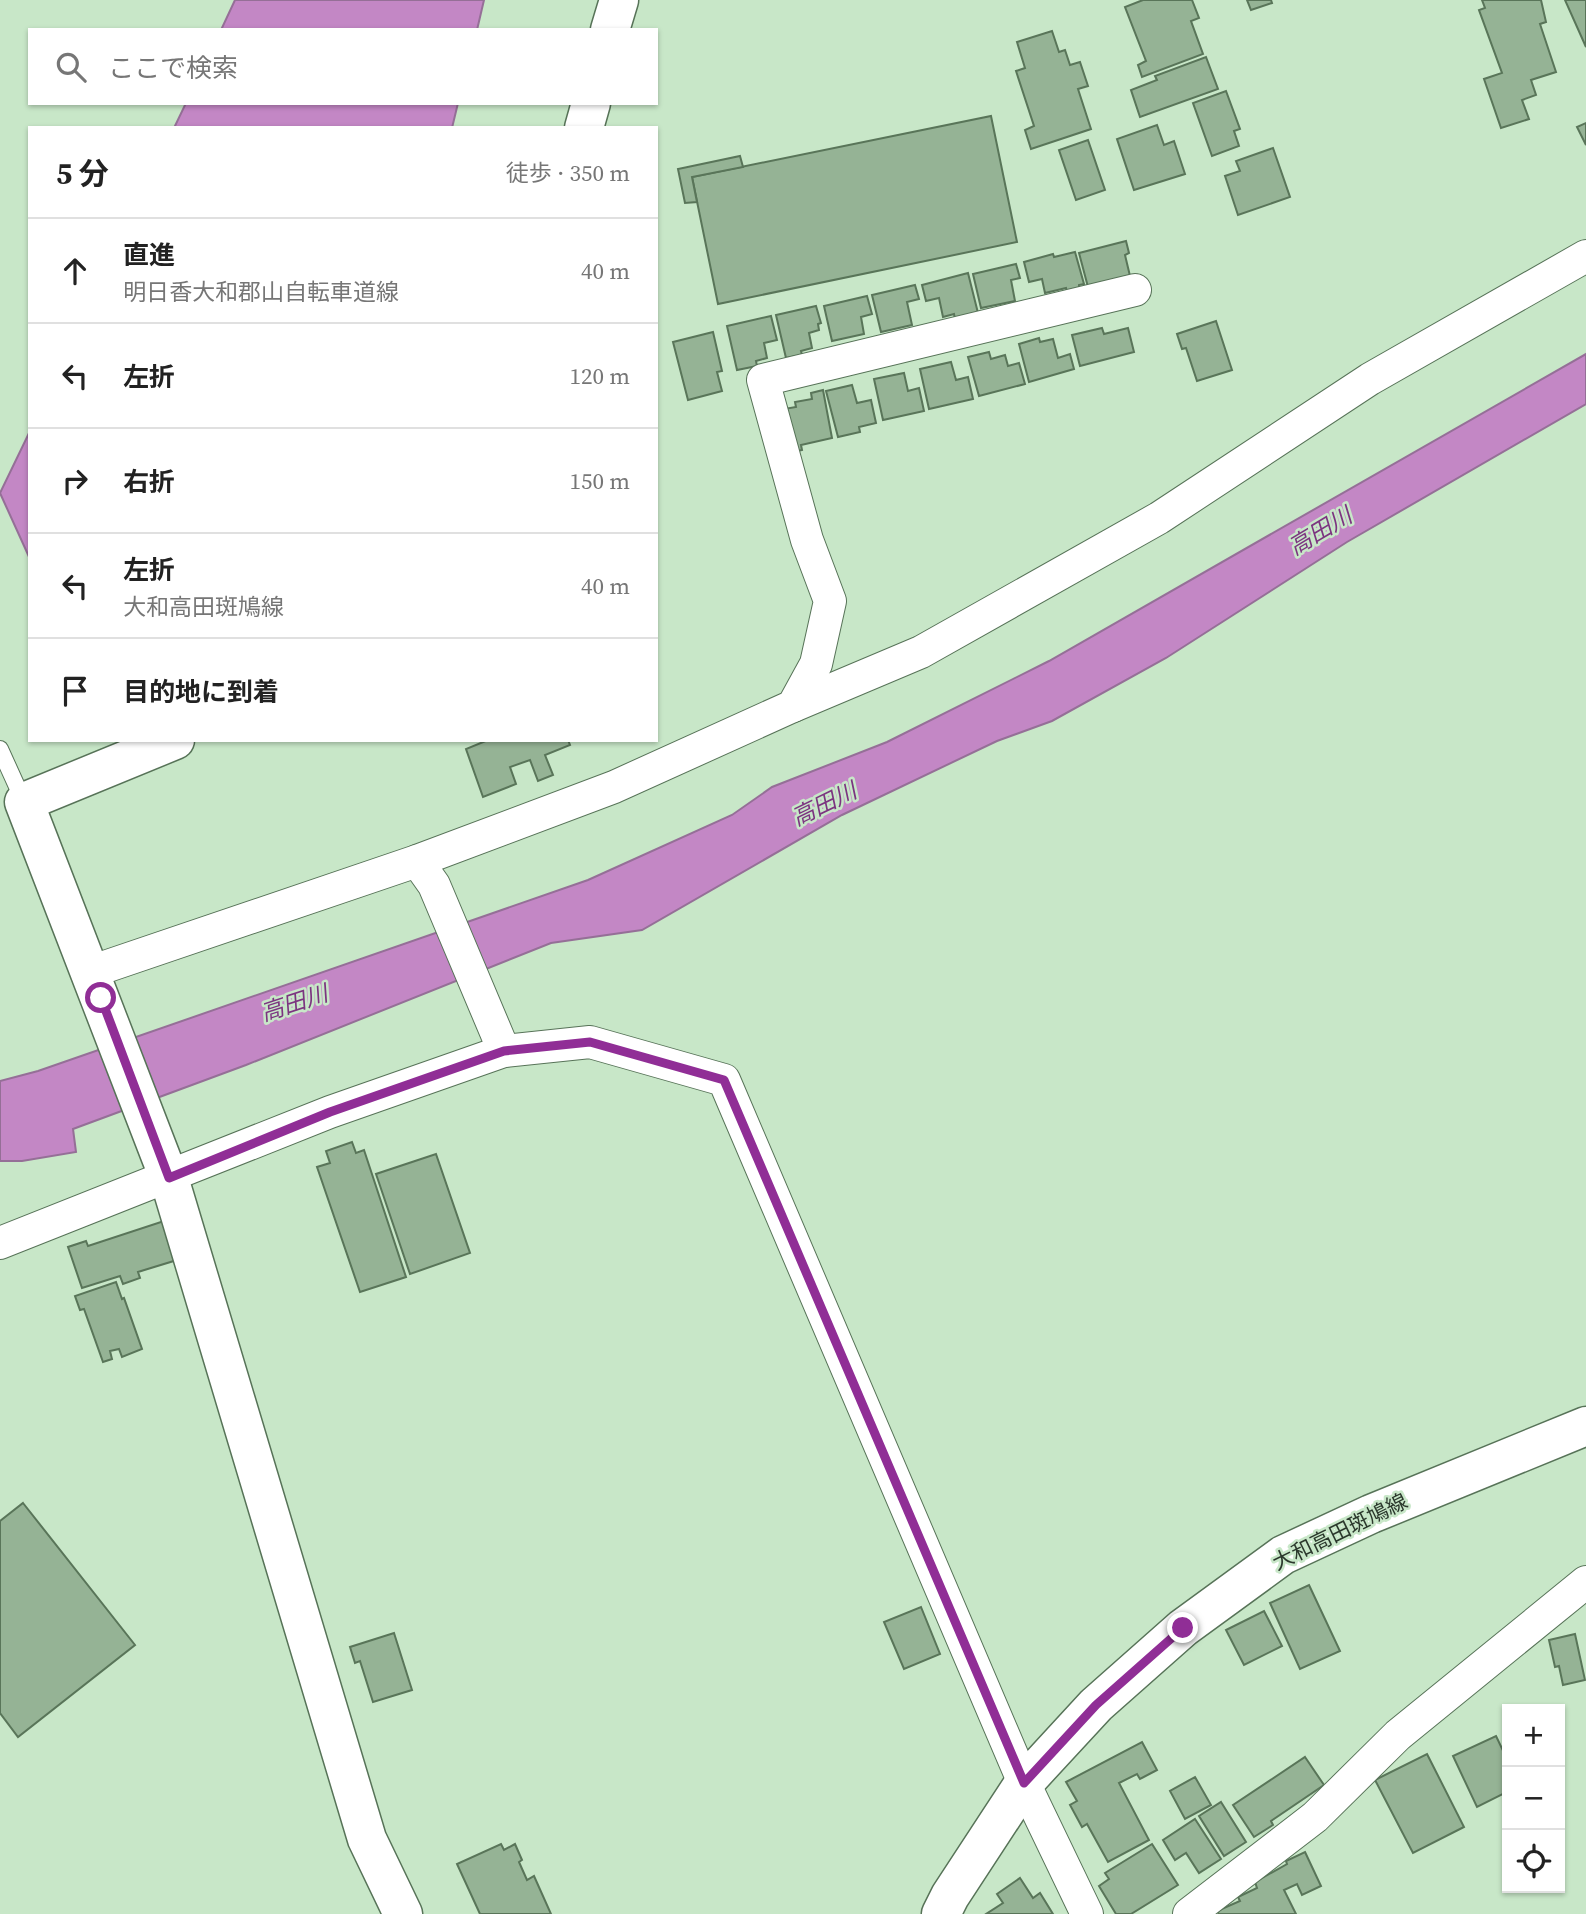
<!DOCTYPE html>
<html lang="ja">
<head>
<meta charset="utf-8">
<style>
	body { margin:0; font-family:"Source Serif 4","Noto Sans JP",serif; background:#f6f6f6; color:#222 }
	.controls { position:absolute; right:21px; bottom:21px; display:grid; overflow:hidden; border-radius:0px; box-shadow:0 2px 5px #0004 }
	.controls button { width:63px; height:63px; display:grid; place-items:center; padding:0; border:0; border-bottom:2px solid #e0e0e0; background:#fff; color:#222; font:35px sans-serif }
	.stop { position:absolute; width:21px; height:21px; margin:-16px; border:5px solid #902e96; border-radius:50%; background:#fff }
	.stop.end { background:#902e96; border-color:#fff; box-shadow:0 2px 7px #0008 }
	.list { margin:0; padding:0; list-style:none }
	h2 { display:flex; justify-content:space-between; align-items:center; height:91px; margin:0; padding:0 28px; font-size:30px }
	h2 small { font-size:23px; font-weight:400; color:#767676 }
	.list li { display:grid; grid-template-columns:46px 1fr auto; gap:21px; align-items:center; box-sizing:border-box; height:105px; padding:0 28px; border-top:2px solid #e0e0e0 }
	.list b { display:block; font-size:26px; white-space:nowrap }
	.list p { margin:0; font-size:23px; white-space:nowrap; color:#767676 }
	.list em { font-size:23px; font-style:normal; color:#767676 }
	.icon { flex:none; width:38px; height:38px; fill:none; stroke:currentColor; stroke-width:2; stroke-linecap:round; stroke-linejoin:round }
	.map { position:relative; flex:none; width:1586px; height:1914px; overflow:hidden }
	.search { position:absolute; background:#fff; box-shadow:0 2px 5px #0004; left:28px; top:28px; width:630px; height:77px; display:flex; align-items:center; gap:18px; box-sizing:border-box; padding:0 24px; border-radius:0px; color:#767676; font-size:26px }
	.panel { position:absolute; background:#fff; box-shadow:0 2px 5px #0004; left:28px; top:126px; width:630px; height:616px; border-radius:0px }
	.map>svg:first-child { display:block }
</style>
</head>
<body>
<div class="map">
<svg width="1586" height="1914" viewBox="0 0 1586 1914">
	<rect width="100%" height="100%" fill="#c8e7c8"/>
	<g fill="#c387c5" stroke="#956f97" stroke-width="2">
		<polygon points="235,0 484,0 477,30 221,30"/>
		<polygon points="186,103 458,103 452,128 174,128"/>
		<polygon points="1586,354 1586,404 1347,542 1166,658 1052,721 997,741 842,815 642,930 551,943 246,1065 73,1129 76,1152 22,1161 0,1161 0,1081 38,1071 588,880 732,815 772,787 887,742 1049,661"/>
		<polygon points="30,431 30,559 0,493"/>
	</g>
	<g fill="#95b395" stroke="#597559" stroke-width="2">
		<polygon points="1143,0 1192,0 1199,18 1191,21 1203,54 1142,77 1138,65 1146,61 1125,7"/>
		<polygon points="1247,0 1271,0 1272,3 1251,10"/>
		<polygon points="1482,0 1541,0 1546,22 1540,24 1556,72 1531,80 1536,95 1522,100 1529,119 1501,128 1484,79 1502,73 1479,10 1485,8"/>
		<polygon points="1565,0 1586,0 1586,47"/>
		<polygon points="1052,31 1059,52 1065,50 1070,65 1080,62 1088,86 1078,89 1091,129 1031,149 1025,130 1034,126 1016,71 1025,68 1017,42"/>
		<polygon points="1206,57 1218,89 1140,117 1131,90 1157,80 1155,76"/>
		<polygon points="1226,91 1240,129 1234,131 1239,146 1212,156 1193,103"/>
		<polygon points="991,116 1017,242 718,304 692,177"/>
		<polygon points="1586,123 1586,145 1577,127"/>
		<polygon points="1157,125 1164,145 1174,141 1185,174 1134,190 1117,139"/>
		<polygon points="1088,140 1105,190 1076,200 1059,150"/>
		<polygon points="1273,148 1290,197 1238,215 1225,176 1240,171 1236,161"/>
		<polygon points="740,156 743,167 692,177 697,202 685,203 678,169"/>
		<polygon points="1126,241 1129,253 1125,255 1130,276 1088,287 1079,253"/>
		<polygon points="1075,252 1084,284 1079,285 1079,289 1067,292 1066,288 1045,293 1042,279 1029,282 1024,262 1053,254 1054,257"/>
		<polygon points="1016,264 1020,278 1011,280 1015,301 981,308 973,274"/>
		<polygon points="968,273 978,313 955,319 954,314 943,317 939,298 926,301 922,285"/>
		<polygon points="915,285 919,299 907,302 912,325 881,332 872,295"/>
		<polygon points="867,296 872,314 861,317 864,334 832,341 824,306"/>
		<polygon points="816,306 821,323 818,324 819,330 809,333 812,348 801,351 802,355 786,358 776,315"/>
		<polygon points="771,316 777,340 764,343 767,358 756,361 757,366 737,370 727,326"/>
		<polygon points="1216,321 1232,370 1197,381 1186,348 1182,349 1177,334"/>
		<polygon points="1102,328 1104,334 1128,328 1134,352 1080,366 1072,335"/>
		<polygon points="713,332 722,371 717,372 722,391 688,400 673,342"/>
		<polygon points="1039,338 1040,342 1053,339 1058,358 1070,354 1074,369 1029,382 1019,344"/>
		<polygon points="989,352 991,359 1005,355 1008,366 1019,363 1025,384 979,396 968,357"/>
		<polygon points="951,362 956,380 968,377 973,399 929,409 920,369"/>
		<polygon points="904,373 908,391 919,388 924,411 883,420 874,379"/>
		<polygon points="852,385 857,403 871,400 876,423 859,427 860,432 838,437 826,391"/>
		<polygon points="823,390 832,438 801,445 802,450 793,452 784,409 796,407 795,402 812,399 811,393"/>
		<polygon points="488,740 568,740 570,745 545,755 553,775 538,781 530,760 510,767 516,784 483,797 466,749"/>
		<polygon points="352,1142 356,1153 364,1150 406,1277 360,1292 317,1167 330,1163 326,1151"/>
		<polygon points="436,1154 470,1253 410,1274 376,1174"/>
		<polygon points="164,1221 177,1260 138,1272 140,1278 123,1284 120,1276 82,1288 68,1247 86,1241 88,1246"/>
		<polygon points="116,1282 122,1299 124,1298 142,1349 122,1357 119,1349 110,1351 112,1359 103,1362 84,1309 80,1310 75,1296"/>
		<polygon points="23,1503 135,1645 18,1737 0,1713 0,1521"/>
		<polygon points="1309,1585 1340,1651 1300,1669 1270,1603"/>
		<polygon points="921,1607 940,1654 904,1669 884,1622"/>
		<polygon points="1264,1611 1282,1646 1244,1665 1226,1630"/>
		<polygon points="394,1633 412,1690 373,1702 360,1661 355,1663 350,1647"/>
		<polygon points="1575,1634 1585,1680 1563,1685 1559,1666 1555,1667 1549,1640"/>
		<polygon points="1496,1736 1507,1759 1507,1792 1477,1807 1453,1756"/>
		<polygon points="1142,1742 1157,1770 1140,1779 1137,1774 1119,1783 1149,1840 1108,1862 1087,1824 1082,1827 1070,1805 1077,1801 1066,1782"/>
		<polygon points="1427,1754 1464,1827 1413,1853 1375,1780"/>
		<polygon points="1305,1757 1324,1785 1271,1821 1273,1825 1254,1837 1233,1805"/>
		<polygon points="1195,1777 1211,1805 1185,1819 1170,1791"/>
		<polygon points="1221,1802 1246,1842 1224,1856 1199,1816"/>
		<polygon points="1195,1819 1221,1859 1199,1873 1186,1853 1175,1860 1163,1840"/>
		<polygon points="501,1844 504,1850 515,1844 522,1860 519,1862 527,1880 534,1876 551,1914 480,1914 457,1864"/>
		<polygon points="1152,1844 1178,1885 1131,1914 1116,1914 1099,1886 1109,1879 1105,1873"/>
		<polygon points="1305,1852 1321,1886 1302,1895 1297,1884 1284,1890 1296,1914 1219,1914 1217,1911 1240,1901 1238,1897 1257,1888 1255,1882 1287,1864 1286,1861"/>
		<polygon points="1020,1878 1033,1898 1040,1893 1053,1914 986,1914 1003,1903 997,1894"/>
	</g>
	<g fill="none" stroke-linecap="round" stroke-linejoin="round">
		<defs>
			<polyline id="lane" points="0,749 24,802"/>
			<g id="street">
				<polyline points="793,706 921,652 1159,518 1370,379 1586,256"/>
				<polyline points="417,861 434,885 504,1051"/>
				<polyline points="90,972 417,861 614,787 793,706 816,664 830,601 807,540 763,380 1135,290"/>
				<polyline points="0,1243 330,1112 504,1051 590,1042 724,1080 1024,1783 1087,1914"/>
				<polyline points="1189,1914 1315,1817 1398,1735 1586,1582"/>
			</g>
			<g id="secondary">
				<polyline points="610,30 619,0"/>
				<polyline points="584,128 591,103"/>
				<polyline points="175,740 24,802 169,1178 367,1839 403,1914"/>
			</g>
			<polyline id="primary" points="941,1914 950,1896 1024,1783 1096,1705 1183,1628 1283,1555 1371,1514 1586,1426"/>
		</defs>
		<use href="#lane" stroke="#577358" stroke-width="18"/>
		<use href="#street" stroke="#577358" stroke-width="34"/>
		<use href="#secondary" stroke="#577358" stroke-width="41"/>
		<use href="#primary" stroke="#577358" stroke-width="41"/>
		<use href="#lane" stroke="#fff" stroke-width="16"/>
		<use href="#street" stroke="#fff" stroke-width="32"/>
		<use href="#secondary" stroke="#fff" stroke-width="38"/>
		<use href="#primary" stroke="#fff" stroke-width="38"/>
	</g>
	<g fill="none" stroke-linecap="round" stroke-linejoin="round">
		<polyline stroke="#902e96" stroke-width="9" points="101,998 169,1178 330,1112 504,1051 590,1042 724,1080 1024,1783 1096,1705 1183,1628"/>
	</g>
	<g text-anchor="middle" stroke-width="5" stroke-linejoin="round" paint-order="stroke">
		<g font-size="21" fill="#2b382c" stroke="#c8e7c8">
			<text transform="translate(1340 1532) rotate(-26)" y="7">大和高田斑鳩線</text>
		</g>
		<g font-size="23" font-style="italic" fill="#7c3480" stroke="#c8e7c8">
			<text transform="translate(1320 531) rotate(-31)" y="8">高田川</text>
			<text transform="translate(824 804) rotate(-26)" y="8">高田川</text>
			<text transform="translate(294 1003) rotate(-18)" y="8">高田川</text>
		</g>
	</g>
</svg>
<div class="controls">
<button>+</button>
<button>−</button>
<button><svg class="icon" aria-label="locate" viewBox="0 0 24 24"><circle cx="12" cy="12" r="6"/><path d="M12 2v4M12 18v4M2 12h4M18 12h4"/></svg></button>
</div>
<div class="stop" style="left:101px;top:998px"></div>
<div class="stop end" style="left:1183px;top:1628px"></div>
<div class="search"><svg class="icon" aria-label="search" viewBox="0 0 24 24"><circle cx="10" cy="10" r="6"/><path d="M15 15l6 6"/></svg>ここで検索</div>
<section class="panel">
<h2>5 分<small>徒歩 · 350 m</small></h2>
<ul class="list">
<li><svg class="icon" aria-label="ahead" viewBox="0 0 24 24"><path d="M12 20V5M6 11l6-6 6 6"/></svg><div><b>直進</b><p>明日香大和郡山自転車道線</p></div><em>40 m</em></li>
<li><svg class="icon" aria-label="left" viewBox="0 0 24 24"><path d="M17 20v-9H6M10 6l-5 5 5 5"/></svg><div><b>左折</b></div><em>120 m</em></li>
<li><svg class="icon" aria-label="right" viewBox="0 0 24 24"><path d="M7 20v-9h11M14 6l5 5-5 5"/></svg><div><b>右折</b></div><em>150 m</em></li>
<li><svg class="icon" aria-label="left" viewBox="0 0 24 24"><path d="M17 20v-9H6M10 6l-5 5 5 5"/></svg><div><b>左折</b><p>大和高田斑鳩線</p></div><em>40 m</em></li>
<li><svg class="icon" aria-label="arrive" viewBox="0 0 24 24"><path d="M6 21V4h12l-3 4 3 4H6"/></svg><div><b>目的地に到着</b></div></li>
</ul>
</section>
</div>
</body>
</html>
